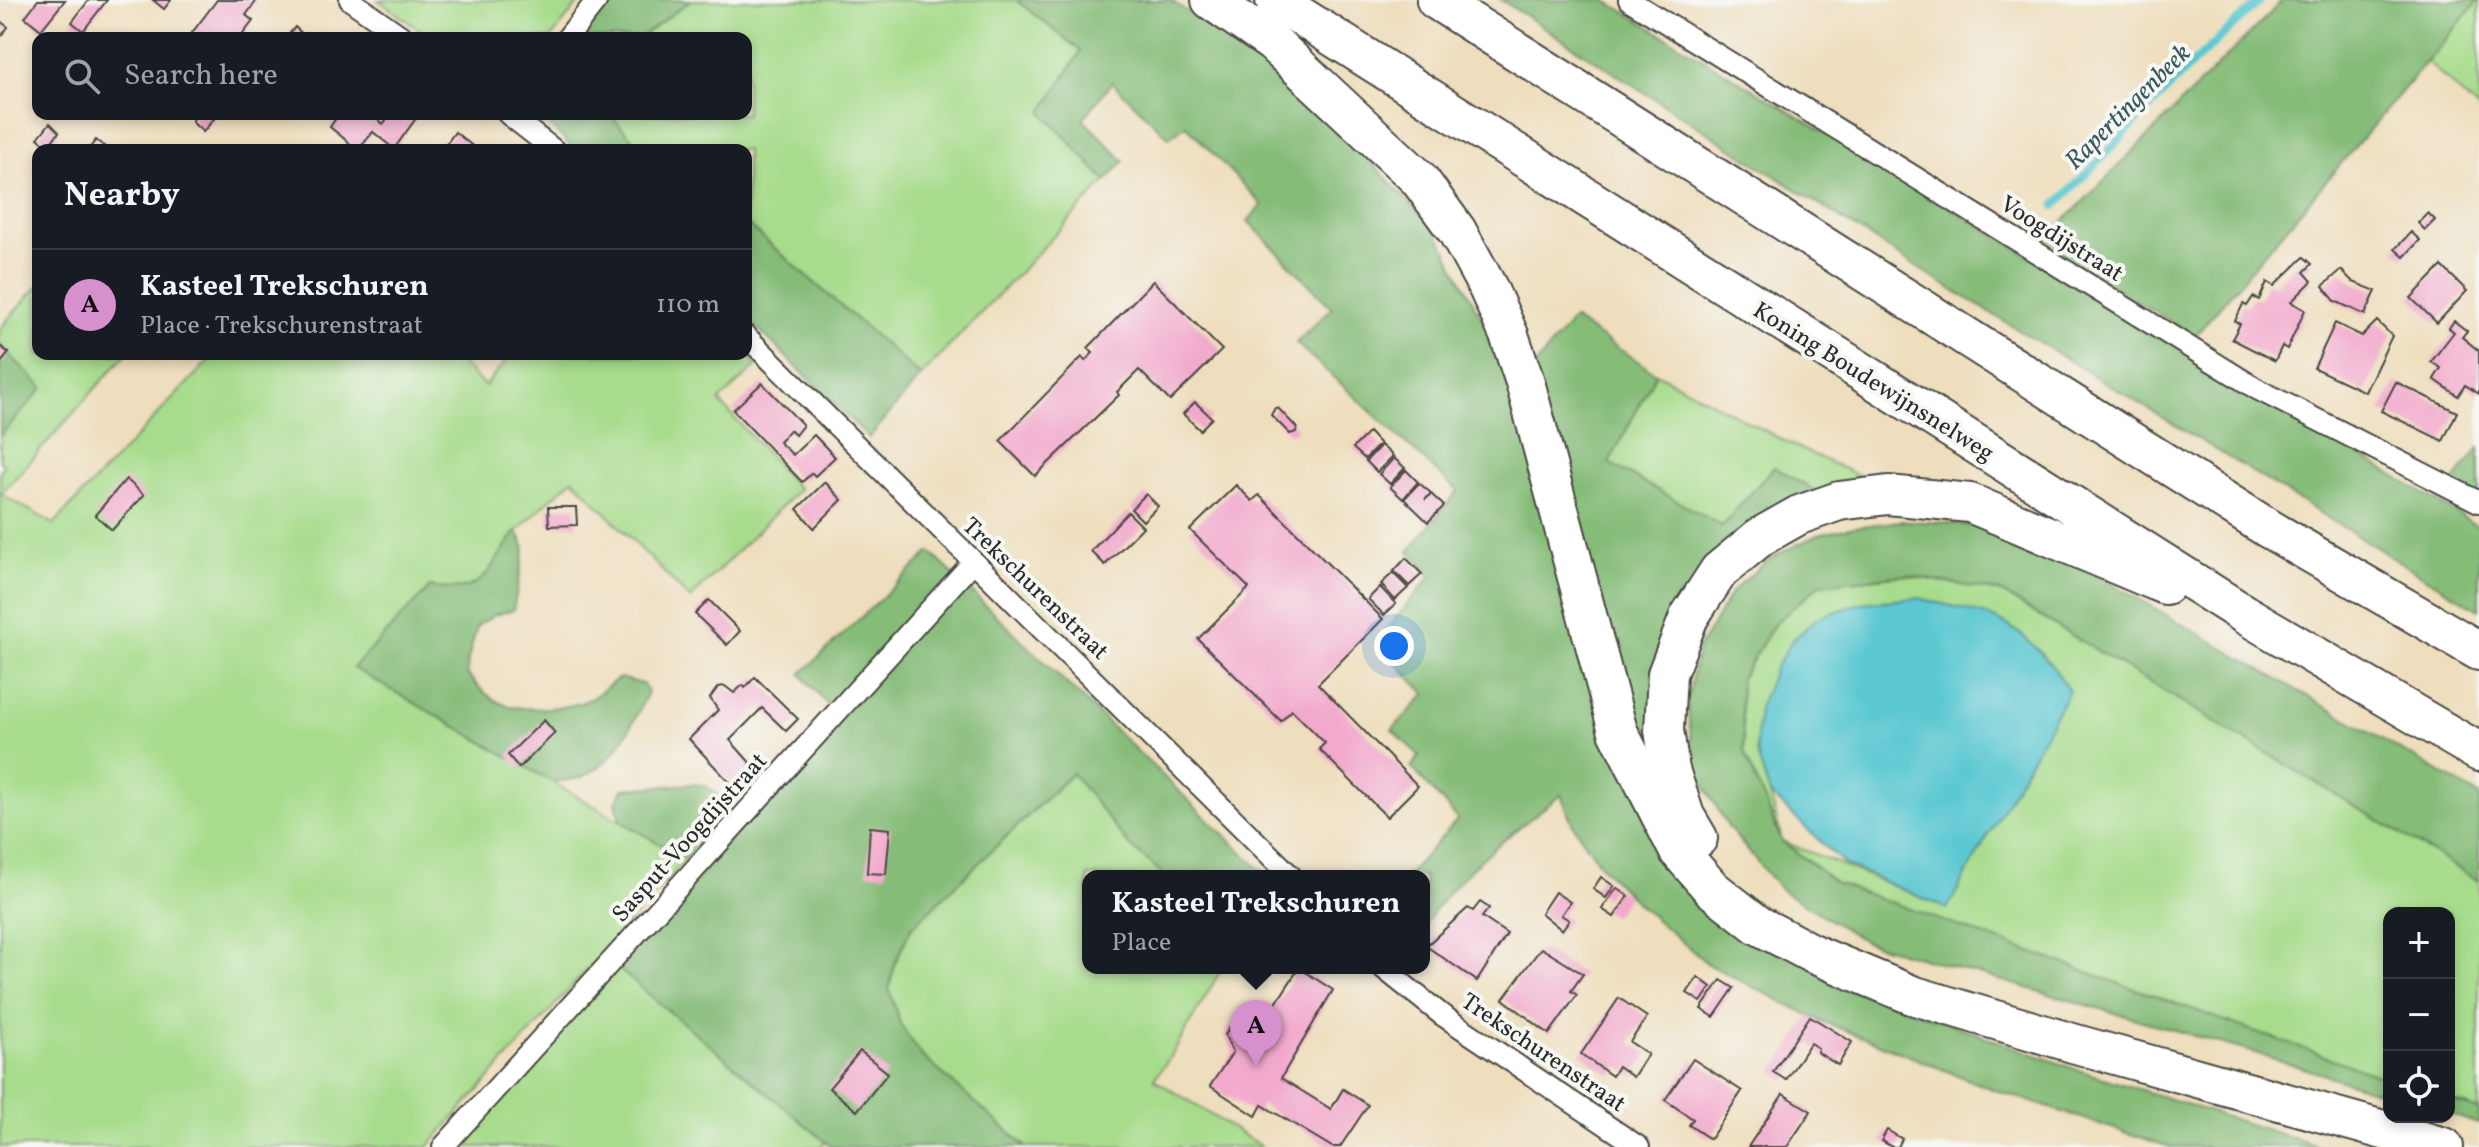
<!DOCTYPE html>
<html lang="en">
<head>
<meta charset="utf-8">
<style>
	body { margin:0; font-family:Vollkorn,serif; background:#20242c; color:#f1f3f6 }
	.controls { position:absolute; right:24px; bottom:24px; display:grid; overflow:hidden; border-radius:16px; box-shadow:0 4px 12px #0003 }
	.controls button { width:72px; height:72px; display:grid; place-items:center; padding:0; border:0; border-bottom:2px solid #363941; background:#171b24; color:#f1f3f6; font:40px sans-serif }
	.you { position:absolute; left:1394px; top:646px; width:28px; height:28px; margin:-20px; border:6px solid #fff; border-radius:50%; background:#1a73e8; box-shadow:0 0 0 12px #1a73e833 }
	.badge { display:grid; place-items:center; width:52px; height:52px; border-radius:50%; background:#d690ce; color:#111; font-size:26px; font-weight:700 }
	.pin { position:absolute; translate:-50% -66px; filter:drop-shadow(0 2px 4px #0008) }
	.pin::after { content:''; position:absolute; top:42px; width:28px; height:24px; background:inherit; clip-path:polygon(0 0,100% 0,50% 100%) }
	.popup { position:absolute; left:1082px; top:870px; width:348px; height:104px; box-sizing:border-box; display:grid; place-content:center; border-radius:16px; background:#171b24; filter:drop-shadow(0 2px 6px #0005); font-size:26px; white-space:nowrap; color:#9ea1a6 }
	.popup b { font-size:30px; color:#f1f3f6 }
	.popup::after { content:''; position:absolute; left:50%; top:100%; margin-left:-16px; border:16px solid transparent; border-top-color:#171b24 }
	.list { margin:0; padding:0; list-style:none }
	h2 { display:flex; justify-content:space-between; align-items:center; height:104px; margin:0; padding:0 32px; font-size:34px }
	h2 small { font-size:26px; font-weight:400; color:#9ea1a6 }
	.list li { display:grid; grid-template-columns:52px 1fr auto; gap:24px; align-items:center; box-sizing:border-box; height:112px; padding:0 32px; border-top:2px solid #363941 }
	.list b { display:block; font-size:30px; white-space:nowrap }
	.list p { margin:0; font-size:26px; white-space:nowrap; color:#9ea1a6 }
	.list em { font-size:26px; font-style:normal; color:#9ea1a6 }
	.icon { flex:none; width:44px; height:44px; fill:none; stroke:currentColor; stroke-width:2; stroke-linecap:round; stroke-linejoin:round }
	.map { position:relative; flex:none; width:2479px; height:1147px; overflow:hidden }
	.search { position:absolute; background:#171b24; box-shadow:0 4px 12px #0003; left:32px; top:32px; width:720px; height:88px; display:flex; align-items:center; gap:20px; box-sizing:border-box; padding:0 28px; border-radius:16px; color:#9ea1a6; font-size:30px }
	.panel { position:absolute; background:#171b24; box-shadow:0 4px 12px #0003; left:32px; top:144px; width:720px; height:216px; border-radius:16px }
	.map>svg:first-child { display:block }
</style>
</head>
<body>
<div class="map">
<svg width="2479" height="1147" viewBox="0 0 2479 1147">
	<rect width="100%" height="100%" fill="#f6f6f2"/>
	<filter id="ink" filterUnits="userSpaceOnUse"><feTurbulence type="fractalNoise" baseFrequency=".0125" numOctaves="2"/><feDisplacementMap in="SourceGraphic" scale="16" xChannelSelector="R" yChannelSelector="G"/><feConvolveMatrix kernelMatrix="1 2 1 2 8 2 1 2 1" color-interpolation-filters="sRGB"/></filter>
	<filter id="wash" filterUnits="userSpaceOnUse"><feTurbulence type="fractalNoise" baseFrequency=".006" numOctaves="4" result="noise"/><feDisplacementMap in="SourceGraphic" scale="32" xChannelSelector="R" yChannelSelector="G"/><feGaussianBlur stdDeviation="1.8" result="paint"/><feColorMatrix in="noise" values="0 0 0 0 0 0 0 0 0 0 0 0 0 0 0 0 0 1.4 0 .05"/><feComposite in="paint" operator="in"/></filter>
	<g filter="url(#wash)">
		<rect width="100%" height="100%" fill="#eedebd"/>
		<g fill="#a7dc8c" stroke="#69845c" stroke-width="2" fill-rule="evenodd">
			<polygon points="378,0 581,0 551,38 431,38"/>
			<polygon points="691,0 1016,0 1081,51 1042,112 1106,181 921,376 746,223 746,150 643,150 609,114 746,114 746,38 640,38"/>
			<polygon points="2479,0 2479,110 2426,61"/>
			<path d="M38,286v68h88l-125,140 53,30 161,-170h236l34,32 27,-32h233l12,11 -38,36 80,88 -109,110 -117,-120c-19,18 -41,35 -58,55 -9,10 -13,20 -20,31 -14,25 -40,26 -65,22l-76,81 332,191 -258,288h-428v-677l4,-5 -4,-3v-26l42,-48 -42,-43v-17z"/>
			<polygon points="1656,373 1790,444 1873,482 1818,493 1774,467 1722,526 1609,463"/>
			<path d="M1905,575l95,17 479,289v229l-30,-10v-187h-60v166l-553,-196 -54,-42 -38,-89 -4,-71 35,-58 45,-39zM1989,616l35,22 18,15 -95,255 -165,-67 -12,-47 -14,-43z"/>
			<polygon points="1073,773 1128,844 1165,876 1088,876 1088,968 1222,968 1172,1055 1154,1079 1262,1147 1026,1147 922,1056 900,1024 889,988 895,963 911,928"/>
			<polygon points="616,967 826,1141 821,1147 453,1147"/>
		</g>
		<g fill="#85bc78" stroke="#587452" stroke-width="2">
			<polygon points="609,0 691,0 640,38 578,38"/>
			<path d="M1016,0h154l132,88 134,143 60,115 166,502 202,145 211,76 246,78h-151l-178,-58 -175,-70 -108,-54 -69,-59 -39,-40 -28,-41 -12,-30c-51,39 -102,76 -137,131v-50h-17l51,-57 -47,-52 9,-11 -28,-26 34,-36 -50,-51 55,-67 -22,-25 49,-60 -162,-148 36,-35 -84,-87 14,-16 -76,-80 -17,13 -57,-56 -29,37 41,42 -18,20 -64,-69 39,-61z"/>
			<polygon points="1501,0 1605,0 2479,527 2479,610 1940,282"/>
			<polygon points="2283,0 2479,0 2195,336 2041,244"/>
			<polygon points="538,114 609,114 643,150 575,150"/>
			<polygon points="746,223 921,376 869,438 746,317"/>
			<polygon points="1573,319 1656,373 1609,463 1722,526 1774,467 1818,493 1742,531 1652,754 1646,756 1627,704 1533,368"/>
			<polygon points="0,345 43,388 0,436"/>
			<polygon points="2479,448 2479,502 2451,486"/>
			<path d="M1902,521c25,1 50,1 74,6 43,9 83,31 122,49l381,219v86l-479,-289 -94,-17 -86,9 -45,39 -35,57 4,72 38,89 54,42 553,196v16l-127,-40 -396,-113 -86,-53 -52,-62 -34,-60 -7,-66 11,-52 34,-57 38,-34 47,-23 37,-8z"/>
			<path d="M517,531l8,17 -12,62 -18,5 -18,11 -9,33 -1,15c25,31 42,37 81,34 15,-1 28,-2 42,-9 11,-6 19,-15 30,-21l23,6 5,8c-15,31 -31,69 -64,84 -9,4 -21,4 -31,6l-200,-114 77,-81c60,10 56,-20 87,-56z"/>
			<polygon points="930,552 1267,876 1165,876 1128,844 1072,773 911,928 895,963 889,988 900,1024 922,1056 1026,1147 832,1147 616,967 838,717 801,674"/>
			<polygon points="692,784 706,786 733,807 686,859 620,821 616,802 623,789"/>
			<polygon points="2449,1100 2479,1110 2479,1124 2449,1114"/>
		</g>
		<path fill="#5bc8d2" stroke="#437a7e" stroke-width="2" d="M1918,598c23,6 46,10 68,17 34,11 66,46 83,76l-122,218 -103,-45 -74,-70 -14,-43 3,-43 15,-38 18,-29 25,-23 44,-15z"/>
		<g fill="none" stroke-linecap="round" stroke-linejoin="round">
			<polyline stroke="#5bc8d2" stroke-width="8" points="2055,206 2193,63 2261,0"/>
		</g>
		<g id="blocks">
			<g fill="#f2aacc">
				<polygon points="38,0 65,0 41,30 25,17"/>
				<polygon points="89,0 107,0 83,31 72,22"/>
				<polygon points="153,0 171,0 164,9"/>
				<polygon points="217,0 257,0 246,15 253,21 240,38 188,38"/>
				<polygon points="0,21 8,27 0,38"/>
				<polygon points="295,27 307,38 286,38"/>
				<polygon points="196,114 218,114 203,132 192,122"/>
				<polygon points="339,114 371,114 383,124 391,114 419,114 394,149 373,132 358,150 330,127"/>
				<polygon points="50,123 59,132 48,146 38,138"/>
				<polygon points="455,132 475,148 473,150 442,150"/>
				<polygon points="96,140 105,147 103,150 88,150"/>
				<polygon points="2428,213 2435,220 2425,230 2418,223"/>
				<polygon points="2411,232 2420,240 2404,257 2395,249"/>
				<polygon points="2304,257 2312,264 2304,272 2312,281 2291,302 2305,310 2287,349 2282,346 2275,361 2232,339 2240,324 2235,321 2243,304 2247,306 2253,297 2259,300 2267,282 2274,286"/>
				<polygon points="2442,266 2467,291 2437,323 2411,298"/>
				<polygon points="2341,270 2353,282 2376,291 2365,315 2335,301 2323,286"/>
				<polygon points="1153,281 1222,350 1170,401 1139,370 1117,392 1119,395 1035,476 1000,441 1082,357 1085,361 1093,353 1088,348"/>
				<polygon points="2377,321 2392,336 2365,392 2314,368 2335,323 2362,336"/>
				<polygon points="2454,321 2467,331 2462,337 2479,351 2479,394 2465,385 2458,396 2434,379 2441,368 2431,362 2454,332 2449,328"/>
				<polygon points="0,346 9,353 0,364"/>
				<polygon points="2396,382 2457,412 2443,441 2381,411"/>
				<polygon points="762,383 803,425 795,435 790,430 779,442 793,455 814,435 835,457 815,476 812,473 802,482 733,410"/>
				<polygon points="1195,402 1212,418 1200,430 1183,414"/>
				<polygon points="1275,408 1278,408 1297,428 1296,432 1290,434 1271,415"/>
				<polygon points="1369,432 1380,444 1365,459 1353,448"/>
				<polygon points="1381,445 1393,456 1377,472 1366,461"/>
				<polygon points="1394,458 1405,468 1390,484 1379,474"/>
				<polygon points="1406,470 1418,482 1403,499 1390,487"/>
				<polygon points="126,479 144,495 112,530 95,515"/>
				<polygon points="825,482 842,500 814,528 797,509"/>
				<polygon points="1419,483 1431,493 1425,500 1431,494 1444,506 1428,522 1404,499"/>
				<polygon points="1236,485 1252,501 1259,495 1383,619 1318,684 1418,786 1387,817 1319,749 1325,743 1292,710 1281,721 1198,639 1249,588 1190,530"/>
				<polygon points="1146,494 1158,506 1143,521 1131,509"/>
				<polygon points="548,507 576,507 577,525 549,526"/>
				<polygon points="1128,512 1143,527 1105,565 1091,551"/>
				<polygon points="1406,558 1422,574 1409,586 1394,571"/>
				<polygon points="1393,573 1408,588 1395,600 1381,584"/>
				<polygon points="1380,587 1396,604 1384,615 1368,599"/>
				<polygon points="709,600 740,631 727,645 695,614"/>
				<polygon points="755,677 798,719 786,731 762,708 730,740 753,766 733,786 689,739 718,710 710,698 718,687 725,686 734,693 743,685 745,688"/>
				<polygon points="544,720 555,733 519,768 508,755"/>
				<polygon points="870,827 890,829 886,874 867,873"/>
				<polygon points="1601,877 1614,886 1606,898 1593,889"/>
				<polygon points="1617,888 1628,896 1614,917 1602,909"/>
				<polygon points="1555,892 1570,902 1561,915 1569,920 1562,930 1541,913"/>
				<polygon points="1480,902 1489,908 1482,917 1507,934 1477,981 1426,946 1468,908 1473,911"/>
				<polygon points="1541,948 1583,974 1571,991 1577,995 1549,1034 1503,999"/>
				<polygon points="1299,968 1333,990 1281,1078 1331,1109 1343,1089 1368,1105 1340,1147 1332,1147 1262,1105 1256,1116 1210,1086 1233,1052 1225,1035 1231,1025 1237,1025 1240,1022 1249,1025 1264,1002 1273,1008"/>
				<polygon points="1698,977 1711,987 1701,1002 1687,993"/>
				<polygon points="1721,980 1734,988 1714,1017 1701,1009"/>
				<polygon points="1619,998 1647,1017 1630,1042 1648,1054 1633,1077 1618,1066 1612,1076 1581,1054"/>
				<polygon points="1810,1016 1852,1042 1838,1065 1817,1052 1818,1048 1810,1043 1786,1080 1773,1072"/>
				<polygon points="860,1051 888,1073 857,1111 829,1088"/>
				<polygon points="1693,1059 1742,1091 1710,1139 1689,1125 1693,1119 1665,1100"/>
				<polygon points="1783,1094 1811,1111 1787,1147 1748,1147"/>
				<polygon points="1887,1130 1902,1139 1898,1147 1892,1147 1881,1141"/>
			</g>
		</g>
	</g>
	<g filter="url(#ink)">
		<use href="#blocks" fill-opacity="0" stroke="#484641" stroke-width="2"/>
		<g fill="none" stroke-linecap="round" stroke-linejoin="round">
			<defs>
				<g id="minor">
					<polyline points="350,0 404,38"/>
					<polyline points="1629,0 2257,389 2479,502"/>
					<polyline points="567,38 597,0"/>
					<polyline points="508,114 554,150"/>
					<polyline points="746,336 1291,876"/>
					<polyline points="1383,968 1442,1015 1639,1147"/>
					<polyline points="443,1147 973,562"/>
				</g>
				<g id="motorway">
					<polyline points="1211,0 1273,43 1419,179 1457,231 1488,288 1509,335 1525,382 1618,731 1678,850 1712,889 1758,925 1811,953 1912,995 2076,1044 2444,1147"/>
					<polyline points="1275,0 2244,614 2479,752"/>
					<polyline points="1436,0 2266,527 2479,651"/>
					<polyline points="1698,838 1685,816 1670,770 1664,730 1667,674 1689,617 1719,571 1760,537 1799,515 1839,501 1888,495 1970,503 2165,585"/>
				</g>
			</defs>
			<use href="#minor" stroke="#484641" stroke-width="24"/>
			<use href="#motorway" stroke="#484641" stroke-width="42"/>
			<use href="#minor" stroke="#fff" stroke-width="20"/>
			<use href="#motorway" stroke="#fff" stroke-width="38"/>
		</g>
	</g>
	<g text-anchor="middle" stroke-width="8" stroke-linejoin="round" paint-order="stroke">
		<g font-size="24" fill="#2b2b2b" stroke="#f6f6f2">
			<text transform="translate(2062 238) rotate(32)" y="8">Voogdijstraat</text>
			<text transform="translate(1874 381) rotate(32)" y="8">Koning Boudewijnsnelweg</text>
			<text transform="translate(1036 588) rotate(44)" y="8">Trekschurenstraat</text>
			<text transform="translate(689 837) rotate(-48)" y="8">Sasput-Voogdijstraat</text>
			<text transform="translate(1544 1052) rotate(34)" y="8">Trekschurenstraat</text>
		</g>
		<g font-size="26" font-style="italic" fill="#395a5d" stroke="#f6f6f2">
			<text transform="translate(2127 106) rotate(-45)" y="9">Rapertingenbeek</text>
		</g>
	</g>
</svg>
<div class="controls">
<button>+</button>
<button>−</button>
<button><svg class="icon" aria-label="locate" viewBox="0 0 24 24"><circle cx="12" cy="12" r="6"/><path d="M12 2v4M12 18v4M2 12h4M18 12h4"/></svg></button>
</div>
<div class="you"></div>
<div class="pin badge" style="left:1256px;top:1066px">A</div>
<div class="popup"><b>Kasteel Trekschuren</b>Place</div>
<div class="search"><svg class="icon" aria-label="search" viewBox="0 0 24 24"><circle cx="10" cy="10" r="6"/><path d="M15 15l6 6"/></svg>Search here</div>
<section class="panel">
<h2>Nearby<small></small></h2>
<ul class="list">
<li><span class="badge">A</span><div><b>Kasteel Trekschuren</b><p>Place · Trekschurenstraat</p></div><em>110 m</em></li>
</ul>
</section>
</div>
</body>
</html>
